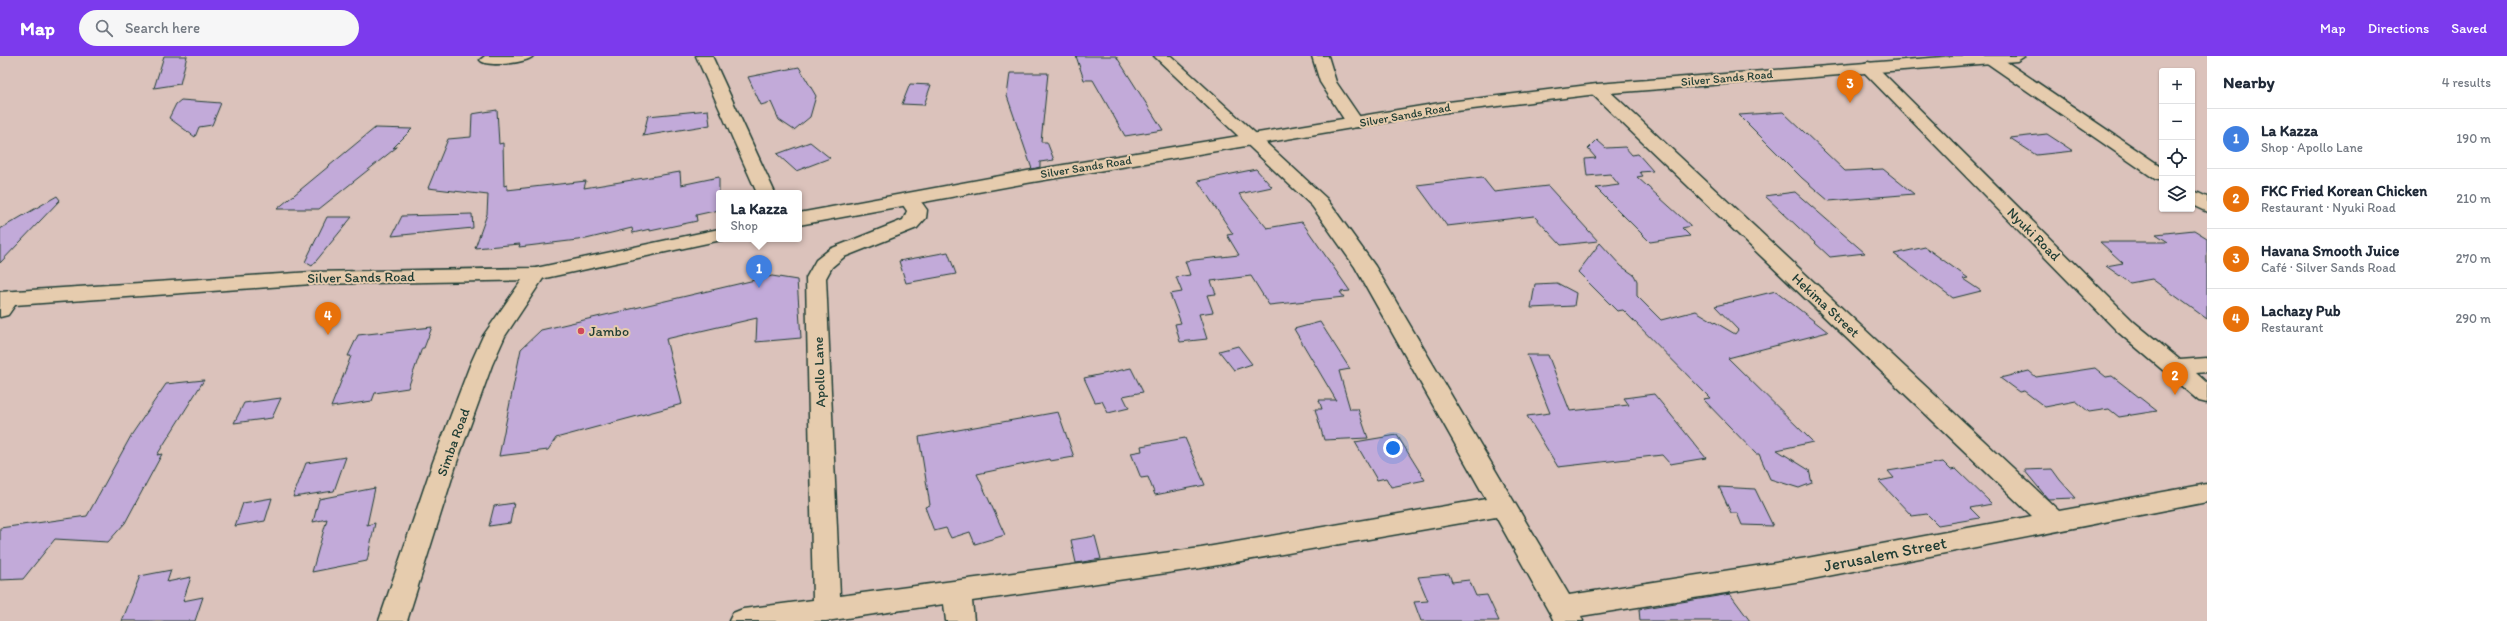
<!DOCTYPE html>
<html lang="en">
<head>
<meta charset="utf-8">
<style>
	body { margin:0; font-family:Itim,sans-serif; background:#f6f6f7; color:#1f2937 }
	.controls { position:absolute; right:12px; top:12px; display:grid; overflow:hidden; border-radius:4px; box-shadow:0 1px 3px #0004 }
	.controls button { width:36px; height:36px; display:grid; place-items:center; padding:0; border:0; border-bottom:1px solid #e0e1e3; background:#fff; color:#1f2937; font:20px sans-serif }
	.you { position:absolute; left:1393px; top:392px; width:14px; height:14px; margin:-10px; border:3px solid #fff; border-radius:50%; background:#1a73e8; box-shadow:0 0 0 6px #1a73e833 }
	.badge { display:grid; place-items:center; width:26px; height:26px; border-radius:50%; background:#7c3aed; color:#fff; font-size:13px; font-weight:700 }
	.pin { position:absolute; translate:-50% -33px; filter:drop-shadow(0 1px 2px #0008) }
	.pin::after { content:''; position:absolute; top:21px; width:14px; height:12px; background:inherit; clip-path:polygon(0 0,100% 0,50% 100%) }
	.popup { position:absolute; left:716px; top:134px; width:86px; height:52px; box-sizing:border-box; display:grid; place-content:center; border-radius:4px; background:#fff; filter:drop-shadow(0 1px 3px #0005); font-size:13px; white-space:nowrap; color:#747a83 }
	.popup b { font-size:15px; color:#1f2937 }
	.popup::after { content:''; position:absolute; left:50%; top:100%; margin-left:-8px; border:8px solid transparent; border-top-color:#fff }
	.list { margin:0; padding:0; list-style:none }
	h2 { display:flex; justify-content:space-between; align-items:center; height:52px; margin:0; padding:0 16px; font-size:17px }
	h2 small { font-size:13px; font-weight:400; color:#747a83 }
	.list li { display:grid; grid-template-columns:26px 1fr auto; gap:12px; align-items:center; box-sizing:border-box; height:60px; padding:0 16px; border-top:1px solid #e0e1e3 }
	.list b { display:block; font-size:15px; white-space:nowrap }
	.list p { margin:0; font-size:13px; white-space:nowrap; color:#747a83 }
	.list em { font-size:13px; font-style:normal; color:#747a83 }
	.icon { flex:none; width:22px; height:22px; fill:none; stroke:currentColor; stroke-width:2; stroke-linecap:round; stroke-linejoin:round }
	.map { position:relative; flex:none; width:2207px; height:565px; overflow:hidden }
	header { display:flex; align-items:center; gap:24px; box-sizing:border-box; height:56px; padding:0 20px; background:#7c3aed; color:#fff }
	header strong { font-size:19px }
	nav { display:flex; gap:22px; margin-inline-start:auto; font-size:14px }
	.search { width:280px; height:36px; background:#f6f6f7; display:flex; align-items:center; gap:10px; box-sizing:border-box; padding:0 14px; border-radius:22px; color:#747a83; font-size:15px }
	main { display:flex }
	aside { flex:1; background:#fff }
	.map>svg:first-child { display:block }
</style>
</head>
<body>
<header>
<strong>Map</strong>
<div class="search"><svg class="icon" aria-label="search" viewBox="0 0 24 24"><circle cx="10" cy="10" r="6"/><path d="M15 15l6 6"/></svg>Search here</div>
<nav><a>Map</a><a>Directions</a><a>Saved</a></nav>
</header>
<main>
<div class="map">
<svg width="2207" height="565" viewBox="0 0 2207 565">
	<rect width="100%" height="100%" fill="#dbc2bb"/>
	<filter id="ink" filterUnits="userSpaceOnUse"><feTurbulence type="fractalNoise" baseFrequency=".025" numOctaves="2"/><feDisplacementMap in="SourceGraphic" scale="8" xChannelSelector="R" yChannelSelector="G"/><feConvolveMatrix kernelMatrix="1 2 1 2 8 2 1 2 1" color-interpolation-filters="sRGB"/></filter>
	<g filter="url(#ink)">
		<g fill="#c2aad9" stroke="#1f3d34">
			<polygon points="164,0 187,0 180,28 154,32"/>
			<polygon points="1076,0 1116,0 1163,74 1125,80 1093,24 1084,24"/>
			<polygon points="799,11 816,40 810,61 794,74 779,64 771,46 761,49 748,21"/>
			<polygon points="1010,17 1048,17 1041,86 1047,86 1054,104 1040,106 1040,111 1032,113 1007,40"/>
			<polygon points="910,28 931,29 924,49 902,48"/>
			<polygon points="181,44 221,47 212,69 199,71 195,81 169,62 176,48"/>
			<polygon points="497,54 499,88 503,87 504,130 507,129 507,134 586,125 584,132 680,116 681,129 719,121 719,154 696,159 697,165 650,175 650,173 633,177 632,172 586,183 519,191 520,188 475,192 487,158 488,139 428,132 448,83 471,81 472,58"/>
			<polygon points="708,54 710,69 643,80 648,60"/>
			<polygon points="1783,56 1845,115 1883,113 1914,138 1829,145 1802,122 1739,59"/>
			<polygon points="375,72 412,73 393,92 397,91 319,153 277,153"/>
			<polygon points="2047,78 2073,95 2036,99 2010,82"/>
			<polygon points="1597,84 1606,92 1625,91 1632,99 1638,98 1653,115 1640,116 1643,120 1637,121 1691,170 1682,172 1690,180 1650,186 1596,132 1619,129 1610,118 1587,120 1585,103 1596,102 1588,93"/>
			<polygon points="810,86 830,102 796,115 777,98"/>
			<polygon points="1256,113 1272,131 1239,138 1267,172 1302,166 1350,235 1340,236 1344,241 1269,249 1251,220 1211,225 1216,238 1207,239 1213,256 1199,258 1207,283 1180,286 1175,268 1181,267 1170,238 1182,236 1176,221 1190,219 1185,205 1239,199 1227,179 1233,178 1198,125"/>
			<polygon points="1482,121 1494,136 1548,130 1598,185 1561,189 1534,160 1447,170 1417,129"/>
			<polygon points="1795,136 1865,197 1830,201 1765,140"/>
			<polygon points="57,140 60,144 0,207 0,173"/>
			<polygon points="472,158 473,172 392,180 402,160"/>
			<polygon points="327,161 352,161 312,210 305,206"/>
			<polygon points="2194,174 2207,182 2207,263 2152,223 2130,227 2106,210 2123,207 2100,186 2168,186 2156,178"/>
			<polygon points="1600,187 1621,210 1634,219 1637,225 1637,240 1661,264 1696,255 1735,278 1738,274 1715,250 1776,235 1828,276 1728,302 1813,386 1777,394 1809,414 1812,427 1799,432 1770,423 1759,398 1756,398 1703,343 1710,342 1623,254 1617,255 1578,216"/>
			<polygon points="1925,191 1968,222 1963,223 1981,235 1953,242 1894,198"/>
			<polygon points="948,196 956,218 906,227 899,205"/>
			<polygon points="772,220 797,224 801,282 756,286 757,262 666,283 682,348 556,382 548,394 499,400 521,293 541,274"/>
			<polygon points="1557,227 1576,237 1574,250 1531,252 1535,228"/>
			<polygon points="1320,266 1350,313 1339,315 1350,353 1358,353 1368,382 1324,384 1315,353 1322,353 1319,344 1336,344 1294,273"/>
			<polygon points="432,271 424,292 422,292 408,332 375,337 372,345 331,351 351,300 348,300 358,279"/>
			<polygon points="1238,290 1252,308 1234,314 1219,295"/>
			<polygon points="1527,299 1548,299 1570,355 1629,349 1624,342 1654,338 1706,402 1670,408 1662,399 1558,411 1527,360 1550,357"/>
			<polygon points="1131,312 1143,336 1123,340 1129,352 1108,357 1102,345 1095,346 1084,322"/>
			<polygon points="2095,312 2106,321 2112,320 2157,355 2119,361 2109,353 2089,356 2076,345 2045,351 2024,335 2019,336 2000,322 2029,315 2036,321"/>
			<polygon points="204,324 157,399 162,398 125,467 108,486 55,483 23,523 0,524 0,472 87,460 132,378 166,328"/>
			<polygon points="281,342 272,362 234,367 244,347"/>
			<polygon points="1058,356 1074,401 1050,405 1049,403 977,418 1005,479 975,488 970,476 951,482 946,472 934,475 925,451 930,449 919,381"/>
			<polygon points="1397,379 1425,424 1391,431 1386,422 1377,424 1355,386"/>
			<polygon points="1185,382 1205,429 1155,439 1148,421 1141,422 1131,397 1142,395 1141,390"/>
			<polygon points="346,401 334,435 293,441 306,407"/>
			<polygon points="1943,406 1951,414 1956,413 1992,448 1970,452 1980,462 1938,469 1927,458 1912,460 1879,425 1894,422 1888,415"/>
			<polygon points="2052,413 2060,424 2076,442 2048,443 2024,414"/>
			<polygon points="1719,431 1755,433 1773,470 1742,469 1737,457 1731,457"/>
			<polygon points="375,432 367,469 375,467 367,505 312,516 327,463 313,466 319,443"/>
			<polygon points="272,442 265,465 235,470 243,447"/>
			<polygon points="514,447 510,467 489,470 494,450"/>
			<polygon points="1095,480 1101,503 1076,507 1071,484"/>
			<polygon points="171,514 167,526 191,521 183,545 203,541 195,565 122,565 140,520"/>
			<polygon points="1449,518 1452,526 1469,524 1476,540 1487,539 1499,565 1421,565 1414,546 1428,545 1418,521"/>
			<polygon points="1730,538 1750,565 1640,565 1639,553"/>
		</g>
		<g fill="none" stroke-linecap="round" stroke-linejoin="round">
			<defs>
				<g id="street">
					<path d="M485,0h48c-5,7 -48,12 -53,4z"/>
					<polygon points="696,0 712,0 775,137 757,137"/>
					<path d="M1154,0h17l155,142 49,68 194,329 238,-37 225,-42 -441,-423 -2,-4 2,-4h12l456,426 148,-27v18l-400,78 -226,36 2,5h-29l-58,-104 -295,51 -229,33 2,20h-28l-2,-17 -118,17h-97l4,-8 10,-4 70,-9 -7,-322 10,-18 14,-11 73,-29 4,-9 -8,-12 2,-4c13,-3 19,5 26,15l-1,8 -9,10 -73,29 -12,10 -6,11 14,318 361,-48 285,-49 -131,-232 -43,-61z"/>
					<polygon points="1312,0 1328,0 1336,26 1364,67 1361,71 1349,71 1320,26"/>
					<polygon points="1983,0 1998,0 2162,111 2162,125 2155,123 1984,5"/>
					<polygon points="1868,6 1874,8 2134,266 2180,304 2207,302 2207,316 2196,317 2207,327 2207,347 2199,345 2118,276 1862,14 1860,11 1862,8"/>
					<polygon points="2192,134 2207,141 2207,156 2192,149"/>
					<polygon points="536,212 543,214 546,218 505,280 492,309 457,406 407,565 379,565 433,406 470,309 483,280 529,214"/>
					<polygon points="9,235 16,237 20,242 8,259 0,261 0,239"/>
				</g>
				<g id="secondary">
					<polygon points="1956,0 2025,0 2017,5 1597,38 1440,57 1027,127 799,169 799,157 1027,115 1440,47 1597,28"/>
					<polygon points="719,173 719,183 726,183 536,224 312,228 0,250 0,236 312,216 536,212"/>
				</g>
			</defs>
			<use href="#street" stroke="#1f3d34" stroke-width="3"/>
			<use href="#secondary" stroke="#1f3d34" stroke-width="3"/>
			<use href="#street" fill="#e6ccae" fill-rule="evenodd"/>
			<use href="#secondary" fill="#e6ccae" fill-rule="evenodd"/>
		</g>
	</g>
	<circle fill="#d1495b" stroke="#e6ccae" stroke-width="1.5" cx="581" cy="275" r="4"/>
	<g text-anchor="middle" stroke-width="4" stroke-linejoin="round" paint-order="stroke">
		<g font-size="12" fill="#1f3d34" stroke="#e6ccae">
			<text transform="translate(1727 22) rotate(-5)" y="4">Silver Sands Road</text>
			<text transform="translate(1405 59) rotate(-10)" y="4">Silver Sands Road</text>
			<text transform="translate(1086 111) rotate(-9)" y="4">Silver Sands Road</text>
		</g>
		<g font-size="14" fill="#1f3d34" stroke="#e6ccae">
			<text transform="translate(2034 178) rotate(45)" y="5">Nyuki Road</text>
			<text transform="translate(361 221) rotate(-1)" y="5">Silver Sands Road</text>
			<text transform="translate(1826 249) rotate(43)" y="5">Hekima Street</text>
			<text transform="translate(819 316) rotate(-92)" y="5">Apollo Lane</text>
			<text transform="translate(453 386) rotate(-70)" y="5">Simba Road</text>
		</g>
		<g font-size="14" fill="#1f3d34" stroke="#e6ccae" text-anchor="start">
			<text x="589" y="280">Jambo</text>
		</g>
		<g font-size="17" fill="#1f3d34" stroke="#e6ccae">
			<text transform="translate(1885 498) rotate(-11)" y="6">Jerusalem Street</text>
		</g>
	</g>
</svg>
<div class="controls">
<button>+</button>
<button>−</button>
<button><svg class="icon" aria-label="locate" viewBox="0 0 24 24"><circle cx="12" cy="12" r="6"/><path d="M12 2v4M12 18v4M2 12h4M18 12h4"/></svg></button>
<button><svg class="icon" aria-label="layers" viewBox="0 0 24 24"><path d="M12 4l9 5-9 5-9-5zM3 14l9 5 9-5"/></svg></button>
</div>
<div class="you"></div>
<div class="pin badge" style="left:759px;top:232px;background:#3f7fe0">1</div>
<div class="popup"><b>La Kazza</b>Shop</div>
<div class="pin badge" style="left:2175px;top:339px;background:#e8710a">2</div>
<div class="pin badge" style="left:1850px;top:47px;background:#e8710a">3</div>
<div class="pin badge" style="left:328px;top:279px;background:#e8710a">4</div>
</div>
<aside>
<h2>Nearby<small>4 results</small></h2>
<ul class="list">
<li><span class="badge" style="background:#3f7fe0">1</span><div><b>La Kazza</b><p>Shop · Apollo Lane</p></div><em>190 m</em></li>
<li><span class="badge" style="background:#e8710a">2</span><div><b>FKC Fried Korean Chicken</b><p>Restaurant · Nyuki Road</p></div><em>210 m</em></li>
<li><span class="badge" style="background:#e8710a">3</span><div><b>Havana Smooth Juice</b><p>Café · Silver Sands Road</p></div><em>270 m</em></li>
<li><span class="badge" style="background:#e8710a">4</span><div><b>Lachazy Pub</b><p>Restaurant</p></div><em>290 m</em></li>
</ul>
</aside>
</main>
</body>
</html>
